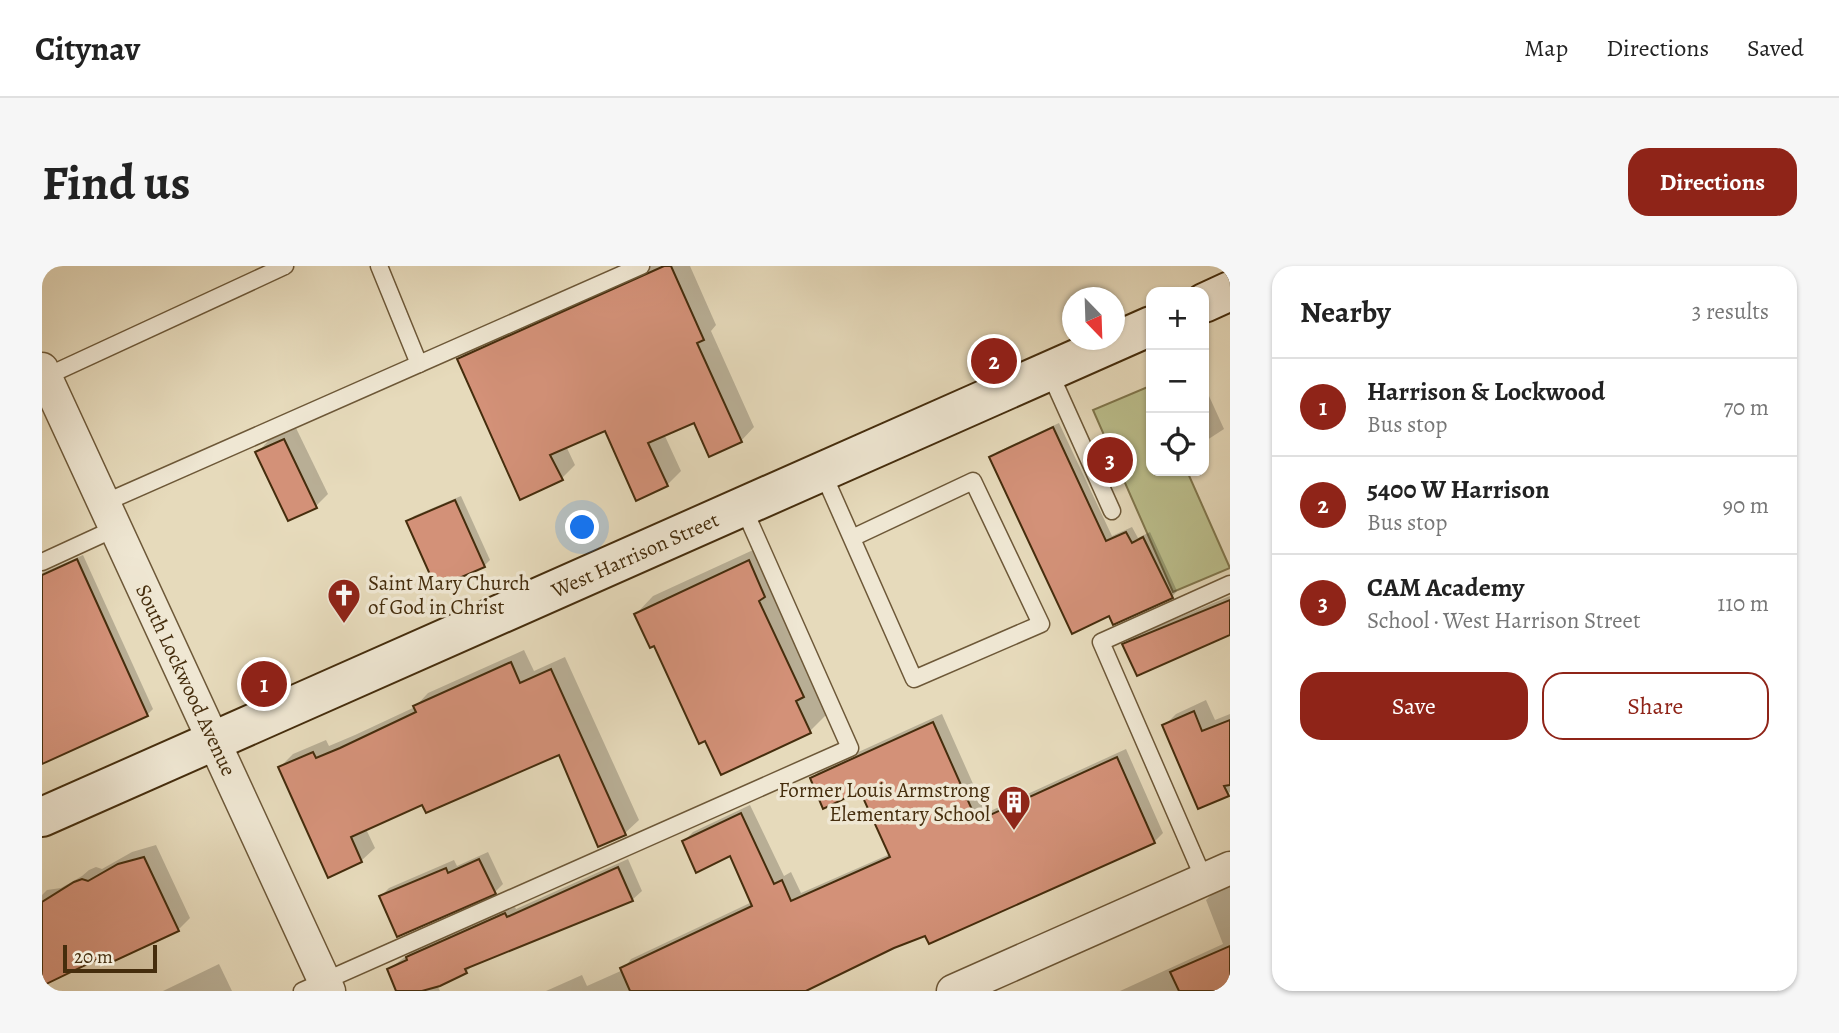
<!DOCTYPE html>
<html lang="en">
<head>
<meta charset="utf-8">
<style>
	body { margin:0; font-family:Alegreya,serif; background:#f6f6f6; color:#222 }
	.controls { position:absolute; right:21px; top:21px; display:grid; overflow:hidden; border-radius:14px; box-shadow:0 2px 5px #0004 }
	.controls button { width:63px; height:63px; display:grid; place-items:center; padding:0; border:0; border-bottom:2px solid #e0e0e0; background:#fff; color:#222; font:35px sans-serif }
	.compass { position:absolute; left:1020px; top:21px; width:63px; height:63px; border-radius:50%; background:#fff; box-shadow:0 2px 5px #0004; rotate:157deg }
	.scale { position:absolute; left:21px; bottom:18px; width:94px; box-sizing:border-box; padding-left:7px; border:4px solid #452d0d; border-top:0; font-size:19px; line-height:24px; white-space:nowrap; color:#452d0d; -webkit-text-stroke:5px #efe7d3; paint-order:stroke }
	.you { position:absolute; left:541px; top:262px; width:24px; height:24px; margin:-18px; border:5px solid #fff; border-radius:50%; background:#1a73e8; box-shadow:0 0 0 10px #1a73e833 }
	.badge { display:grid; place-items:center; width:46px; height:46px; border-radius:50%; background:#8f2418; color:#fff; font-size:23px; font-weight:700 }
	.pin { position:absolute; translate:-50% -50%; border:4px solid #fff; box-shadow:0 2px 7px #0006 }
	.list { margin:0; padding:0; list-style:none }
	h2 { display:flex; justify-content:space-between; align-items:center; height:91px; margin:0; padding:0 28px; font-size:30px }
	h2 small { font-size:23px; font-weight:400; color:#767676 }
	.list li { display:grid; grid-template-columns:46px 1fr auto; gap:21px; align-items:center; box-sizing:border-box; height:98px; padding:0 28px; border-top:2px solid #e0e0e0 }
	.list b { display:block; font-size:26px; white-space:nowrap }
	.list p { margin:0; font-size:23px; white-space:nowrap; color:#767676 }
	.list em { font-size:23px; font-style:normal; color:#767676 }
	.actions { display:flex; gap:14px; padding:21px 28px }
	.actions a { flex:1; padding:16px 0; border:2px solid #8f2418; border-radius:21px; text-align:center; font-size:24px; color:#8f2418 }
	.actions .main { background:#8f2418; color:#fff }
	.icon { flex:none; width:38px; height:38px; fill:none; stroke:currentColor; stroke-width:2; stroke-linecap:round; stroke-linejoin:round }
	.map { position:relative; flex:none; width:1188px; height:725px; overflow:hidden; border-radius:21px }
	header { display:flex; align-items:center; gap:42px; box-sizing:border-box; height:98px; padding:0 35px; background:#fff; border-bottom:2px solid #e0e0e0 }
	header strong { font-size:33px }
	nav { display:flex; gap:38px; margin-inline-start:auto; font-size:24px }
	.intro { display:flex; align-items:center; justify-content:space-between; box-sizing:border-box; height:168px; padding:0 42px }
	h1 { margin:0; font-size:49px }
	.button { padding:18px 32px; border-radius:21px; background:#8f2418; color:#fff; font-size:24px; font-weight:700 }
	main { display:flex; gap:42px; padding:0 42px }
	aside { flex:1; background:#fff; border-radius:21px; box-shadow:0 2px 5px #0004 }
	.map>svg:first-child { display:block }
</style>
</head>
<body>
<header>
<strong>Citynav</strong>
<nav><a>Map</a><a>Directions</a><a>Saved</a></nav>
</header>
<div class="intro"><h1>Find us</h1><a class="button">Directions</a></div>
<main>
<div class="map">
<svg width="1188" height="725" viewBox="0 0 1188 725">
	<rect width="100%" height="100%" fill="#e6dabb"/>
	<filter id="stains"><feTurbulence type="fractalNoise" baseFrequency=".00286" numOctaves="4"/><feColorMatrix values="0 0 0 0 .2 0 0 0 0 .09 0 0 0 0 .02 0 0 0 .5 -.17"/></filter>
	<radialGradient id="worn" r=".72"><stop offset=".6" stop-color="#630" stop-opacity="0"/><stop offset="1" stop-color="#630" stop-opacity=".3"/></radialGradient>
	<polygon fill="#bbbe8c" stroke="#80764c" stroke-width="2" points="1108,120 1109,205 1145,205 1188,302 1131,326 1051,144"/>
	<g fill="#0003">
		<polygon points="608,0 648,0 674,59 669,65 712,161 699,175 653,155 622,168 639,205 625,219 564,163 524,180 533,199 519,213 417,93 430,80"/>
		<polygon points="1162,119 1182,163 1162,176"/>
		<polygon points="1017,157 1070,270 1090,261 1096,272 1108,266 1135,325 1130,331 949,191 955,186"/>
		<polygon points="254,162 286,228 274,240 215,187 227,174"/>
		<polygon points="419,230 448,294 442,300 366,256 372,250"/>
		<polygon points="724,278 785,448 768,465 613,378 594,348 611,330"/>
		<polygon points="41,289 111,443 105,449 0,496 0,307"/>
		<polygon points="1188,330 1188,367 1082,378 1088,372"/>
		<polygon points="482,384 492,405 523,391 597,554 583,567 557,579 517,486 381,537 324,563 333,582 319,595 287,609 238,501 251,488 284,474 287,480 313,469 373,441 386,427"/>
		<polygon points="1164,434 1173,454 1188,448 1188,526 1157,541 1122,460 1134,448"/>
		<polygon points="900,448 944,547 1084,483 1121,567 1112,576 884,667 758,725 504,725 540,709 545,720 581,704 589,693 710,636 689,588 642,575 651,566 708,539 742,610 749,606 759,627 848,588 819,523 770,512 779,503"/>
		<polygon points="114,579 148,652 136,664 63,688 16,711 0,722 0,629 5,624 19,622 40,610 47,604 54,601 60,603 90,586"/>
		<polygon points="446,586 461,618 453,626 339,630 347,622 412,594 415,600"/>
		<polygon points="586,593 600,625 590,634 432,698 424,706 395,719 398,725 356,725 347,703 375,682 472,639 474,643"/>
		<polygon points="1188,618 1188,725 1078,725 1181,678 1164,634 1174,624"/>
		<polygon points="177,698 190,725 121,725"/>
	</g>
	<g fill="#d39178" stroke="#452d0d" stroke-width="2">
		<polygon points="622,0 629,0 662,74 655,77 700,176 667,191 652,157 606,177 626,220 594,235 563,165 508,189 521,214 478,234 415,93"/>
		<polygon points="1011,161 1064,275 1084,266 1090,277 1101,271 1131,332 1071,359 1067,350 1030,368 947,191"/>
		<polygon points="242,173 275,242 246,255 213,186"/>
		<polygon points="413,234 443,301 394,322 364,255"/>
		<polygon points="35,293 106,450 0,498 0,309"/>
		<polygon points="707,294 723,331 717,335 762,431 754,435 769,467 679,509 663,475 657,478 612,380 608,382 592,348"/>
		<polygon points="1188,334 1188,369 1095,410 1080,378"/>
		<polygon points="469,396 478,417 509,403 584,569 556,581 517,489 384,547 380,539 309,571 320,596 286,612 236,501 271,486 274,492 298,482 374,446 371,440"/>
		<polygon points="1152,445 1160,465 1188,454 1188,519 1182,520 1187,530 1156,543 1120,459"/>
		<polygon points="891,456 935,555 1075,491 1113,577 887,678 883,670 852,682 764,725 588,725 578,702 710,640 688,590 654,607 640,575 699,547 732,618 740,614 749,635 848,591 818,525 781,543 768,512"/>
		<polygon points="102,591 137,665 66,698 62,690 0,720 0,636 32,616 40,613 46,615 76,598"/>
		<polygon points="437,593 454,628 355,671 337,630 404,602 406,607"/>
		<polygon points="576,601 591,635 423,703 425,707 398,720 380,725 354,725 345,703 365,694 364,691 463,647 465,651"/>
		<polygon points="1188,680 1188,725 1137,725 1128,706"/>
	</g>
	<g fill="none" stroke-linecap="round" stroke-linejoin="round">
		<defs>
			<g id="lane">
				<polyline points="337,0 377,98"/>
				<polyline points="1007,105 1070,245"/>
				<polyline points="3,111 243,0"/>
				<polyline points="780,205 872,413 999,358 931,215 810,272"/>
				<polyline points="62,237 599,0"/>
				<polyline points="0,296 74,262"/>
				<polyline points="1162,613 1059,376 1188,318"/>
				<polyline points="260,725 808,482 701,241"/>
			</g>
			<g id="street">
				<polyline points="0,103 287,725"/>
				<polyline points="911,725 1188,602"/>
			</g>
			<g id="secondary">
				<polyline points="1162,37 1188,25"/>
				<polyline points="0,551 1109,60"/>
			</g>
		</defs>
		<use href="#lane" stroke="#6d5838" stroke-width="19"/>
		<use href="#street" stroke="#6d5838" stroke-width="35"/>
		<use href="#secondary" stroke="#452d0d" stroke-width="42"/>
		<use href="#lane" stroke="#efe7d3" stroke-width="16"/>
		<use href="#street" stroke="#efe7d3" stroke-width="32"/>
		<use href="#secondary" stroke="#efe7d3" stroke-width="38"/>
	</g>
	<defs>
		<symbol id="church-pin" viewBox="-11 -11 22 30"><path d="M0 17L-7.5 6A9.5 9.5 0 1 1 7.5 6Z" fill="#8f2418" stroke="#efe7d3"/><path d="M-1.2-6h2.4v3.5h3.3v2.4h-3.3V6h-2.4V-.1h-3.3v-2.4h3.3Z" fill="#fff"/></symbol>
		<symbol id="building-pin" viewBox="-11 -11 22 30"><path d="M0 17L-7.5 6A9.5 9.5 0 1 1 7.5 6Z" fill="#8f2418" stroke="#efe7d3"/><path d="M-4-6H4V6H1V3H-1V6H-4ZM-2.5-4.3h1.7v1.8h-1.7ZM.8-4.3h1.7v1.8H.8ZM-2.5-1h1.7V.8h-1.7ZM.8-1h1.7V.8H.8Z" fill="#fff"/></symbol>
	</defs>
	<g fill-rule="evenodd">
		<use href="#church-pin" x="283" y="310" width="38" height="52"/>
		<use href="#building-pin" x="953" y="517" width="38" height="52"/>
	</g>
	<g text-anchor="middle" stroke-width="7" stroke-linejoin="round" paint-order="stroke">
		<g font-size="21" fill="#452d0d" stroke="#efe7d3">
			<text transform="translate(593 289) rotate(-24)" y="7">West Harrison Street</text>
			<text transform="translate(144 414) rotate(65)" y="7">South Lockwood Avenue</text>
		</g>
		<g font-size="21" fill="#452d0d" stroke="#efe7d3" text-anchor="start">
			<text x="326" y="324">Saint Mary Church<tspan x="326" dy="24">of God in Christ</tspan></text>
			<text x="948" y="531" text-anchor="end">Former Louis Armstrong<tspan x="948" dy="24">Elementary School</tspan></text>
		</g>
	</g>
	<rect width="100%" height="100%" filter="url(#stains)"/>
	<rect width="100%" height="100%" fill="url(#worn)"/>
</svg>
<div class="controls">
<button>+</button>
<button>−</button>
<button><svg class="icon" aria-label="locate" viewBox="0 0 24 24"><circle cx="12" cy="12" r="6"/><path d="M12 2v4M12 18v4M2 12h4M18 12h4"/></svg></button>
</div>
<svg class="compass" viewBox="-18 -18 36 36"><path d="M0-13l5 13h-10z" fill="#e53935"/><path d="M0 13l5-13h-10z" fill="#767676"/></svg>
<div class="scale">20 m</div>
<div class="you"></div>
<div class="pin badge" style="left:222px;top:418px">1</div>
<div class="pin badge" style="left:952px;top:95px">2</div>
<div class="pin badge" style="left:1068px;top:194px">3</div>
</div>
<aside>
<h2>Nearby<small>3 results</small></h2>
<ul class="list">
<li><span class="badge">1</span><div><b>Harrison &amp; Lockwood</b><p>Bus stop</p></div><em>70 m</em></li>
<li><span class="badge">2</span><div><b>5400 W Harrison</b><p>Bus stop</p></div><em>90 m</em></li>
<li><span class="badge">3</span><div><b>CAM Academy</b><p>School · West Harrison Street</p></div><em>110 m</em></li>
</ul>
<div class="actions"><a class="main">Save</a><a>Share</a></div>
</aside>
</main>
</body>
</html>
